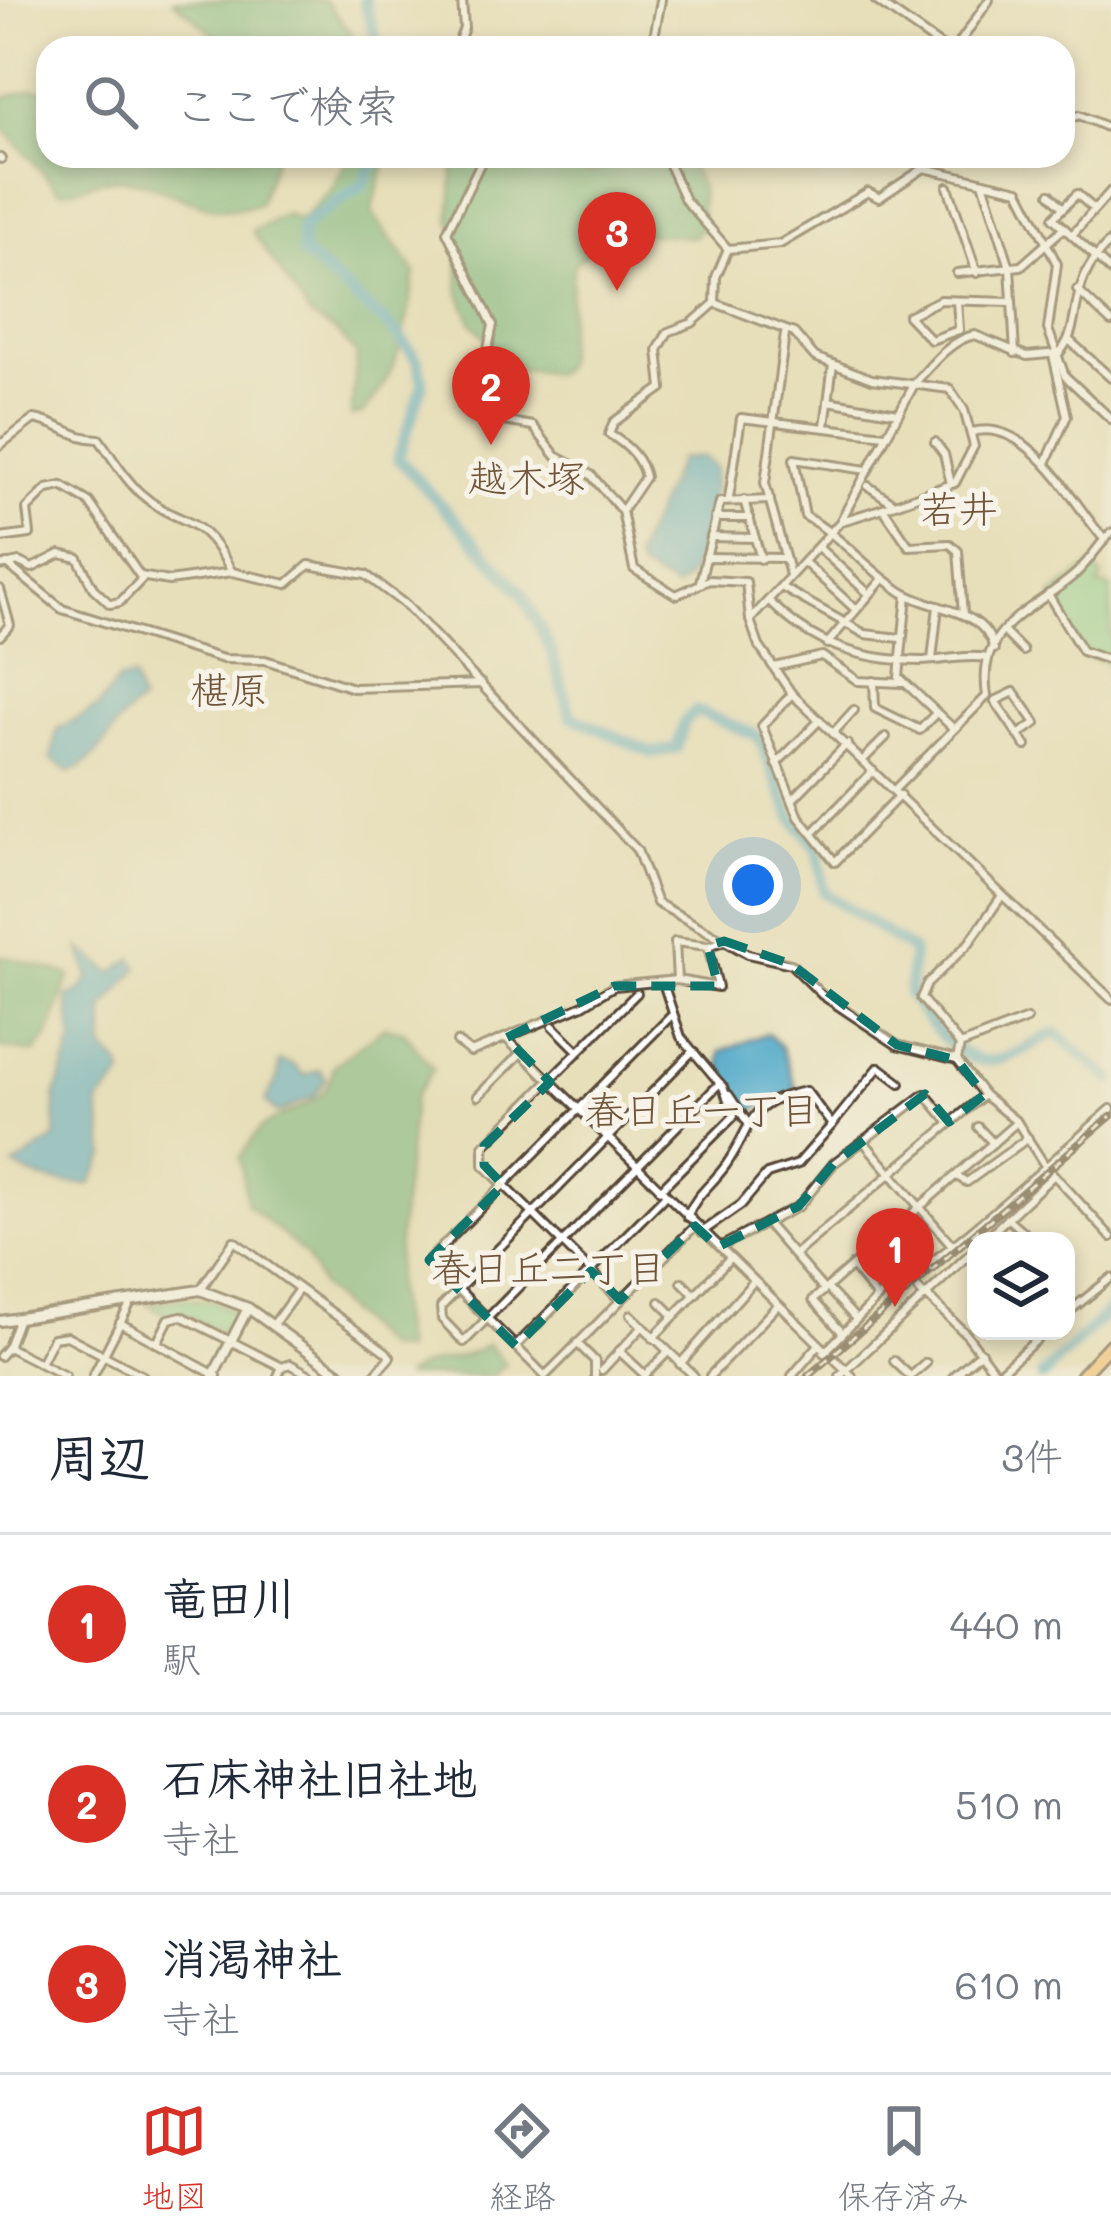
<!DOCTYPE html>
<html lang="ja">
<head>
<meta charset="utf-8">
<style>
	body { margin:0; font-family:Mali,"Klee One",sans-serif; background:#f6f6f7; color:#1f2937 }
	.controls { position:absolute; right:36px; bottom:36px; display:grid; overflow:hidden; border-radius:24px; box-shadow:0 6px 18px #0003 }
	.controls button { width:108px; height:108px; display:grid; place-items:center; padding:0; border:0; border-bottom:3px solid #e0e1e3; background:#fff; color:#1f2937; font:60px sans-serif }
	.you { position:absolute; left:753px; top:885px; width:42px; height:42px; margin:-30px; border:9px solid #fff; border-radius:50%; background:#1a73e8; box-shadow:0 0 0 18px #1a73e833 }
	.badge { display:grid; place-items:center; width:78px; height:78px; border-radius:50%; background:#d93025; color:#fff; font-size:39px; font-weight:700 }
	.pin { position:absolute; translate:-50% -99px; filter:drop-shadow(0 3px 6px #0008) }
	.pin::after { content:''; position:absolute; top:63px; width:42px; height:36px; background:inherit; clip-path:polygon(0 0,100% 0,50% 100%) }
	.list { margin:0; padding:0; list-style:none }
	h2 { display:flex; justify-content:space-between; align-items:center; height:156px; margin:0; padding:0 48px; font-size:51px }
	h2 small { font-size:39px; font-weight:400; color:#747a83 }
	.list li { display:grid; grid-template-columns:78px 1fr auto; gap:36px; align-items:center; box-sizing:border-box; height:180px; padding:0 48px; border-top:3px solid #e0e1e3 }
	.list b { display:block; font-size:45px; white-space:nowrap }
	.list p { margin:0; font-size:39px; white-space:nowrap; color:#747a83 }
	.list em { font-size:39px; font-style:normal; color:#747a83 }
	.icon { flex:none; width:66px; height:66px; fill:none; stroke:currentColor; stroke-width:2; stroke-linecap:round; stroke-linejoin:round }
	.map { position:relative; flex:none; width:1111px; height:1376px; overflow:hidden }
	.search { position:absolute; background:#fff; box-shadow:0 6px 18px #0003; left:36px; right:36px; top:36px; height:132px; display:flex; align-items:center; gap:30px; box-sizing:border-box; padding:0 42px; border-radius:36px; color:#747a83; font-size:45px }
	.sheet { height:696px; background:#fff }
	nav { display:flex; justify-content:space-around; align-items:center; box-sizing:border-box; height:168px; border-top:3px solid #e0e1e3; background:#fff; font-size:33px; color:#747a83 }
	nav a { display:grid; justify-items:center; gap:6px }
	nav .on { color:#d93025 }
	.map>svg:first-child { display:block }
</style>
</head>
<body>
<div class="map">
<svg width="1111" height="1376" viewBox="0 0 1111 1376">
	<rect width="100%" height="100%" fill="#f7f3e8"/>
	<filter id="ink" filterUnits="userSpaceOnUse"><feTurbulence type="fractalNoise" baseFrequency=".00833" numOctaves="2"/><feDisplacementMap in="SourceGraphic" scale="24" xChannelSelector="R" yChannelSelector="G"/><feConvolveMatrix kernelMatrix="1 2 1 2 8 2 1 2 1" color-interpolation-filters="sRGB"/></filter>
	<filter id="wash" filterUnits="userSpaceOnUse"><feTurbulence type="fractalNoise" baseFrequency=".004" numOctaves="4" result="noise"/><feDisplacementMap in="SourceGraphic" scale="48" xChannelSelector="R" yChannelSelector="G"/><feGaussianBlur stdDeviation="2.7" result="paint"/><feColorMatrix in="noise" values="0 0 0 0 0 0 0 0 0 0 0 0 0 0 0 0 0 1.4 0 .05"/><feComposite in="paint" operator="in"/></filter>
	<g filter="url(#wash)">
		<rect width="100%" height="100%" fill="#e7dfba"/>
		<g fill="#82d08f" stroke="#5e7d56" stroke-width="3">
			<polygon points="1091,566 1103,577 1098,585 1111,588 1111,692 1108,662 1084,656 1052,595"/>
			<polygon points="176,1299 213,1301 237,1314 225,1334 181,1312 167,1315 148,1304"/>
		</g>
		<g fill="#69b27a" stroke="#526e4c" stroke-width="3">
			<polygon points="173,0 325,0 363,48 229,48"/>
			<path d="M33,89l15,2v65h228l-17,48c-53,19 -86,-19 -137,-25 -23,-2 -41,13 -64,11l-58,-66 3,-26z"/>
			<path d="M349,156h38l-15,56 43,60c-7,52 -16,102 -53,142l-11,2 6,-61 -21,-24 -24,-13 -60,-87 34,-17 15,6 32,-33z"/>
			<polygon points="461,156 544,156 567,169 591,173 632,156 685,156 701,187 702,228 693,237 625,232 611,236 574,264 564,365 555,374 512,368 472,323 459,292 458,238 450,220 454,161"/>
			<polygon points="0,955 70,975 48,1038 35,1053 0,1048"/>
			<path d="M384,1027l20,4 29,38 -19,29 -15,136 -4,53 9,64 -20,-3 -62,-60 -17,-34 -58,-49 -7,-48c7,-9 15,-25 24,-31 28,-19 66,-19 69,-60z"/>
			<path d="M488,1344l18,20 -14,12h-87c23,-20 58,-13 83,-32z"/>
		</g>
		<g fill="#49a6c7" stroke="#426872" stroke-width="3">
			<path d="M702,457l13,10c-1,29 -11,111 -40,121l-36,-20 -4,-11 44,-98z"/>
			<path d="M133,678l8,25c-31,20 -36,56 -71,69l-19,-13 6,-30 41,-22 20,-27z"/>
			<path d="M80,948l33,25 19,-15 7,9 -35,42v39l18,20 1,8 -24,27 7,52 -15,29c-26,0 -54,-2 -77,-18l41,-28v-42l18,-54 -6,-45 13,-6 9,-13z"/>
			<path d="M767,1033l14,14 16,43 -33,13 -17,14 1,-7c-12,-14 -31,-36 -27,-59z"/>
			<polygon points="279,1061 293,1064 304,1075 320,1070 326,1079 314,1096 277,1114 265,1101 278,1077"/>
		</g>
		<g fill="none" stroke-linecap="round" stroke-linejoin="round">
			<g stroke="#49a6c7" stroke-width="12">
				<polyline points="364,0 379,48"/>
				<path d="M378,156l-16,30 -60,40v26l93,79 23,30 5,23 -25,74 124,135 29,57 20,66 81,37 25,-5 7,-26 12,-11 62,25 34,81 26,33 6,42 89,59 -4,43c20,30 55,79 96,64 19,-6 33,-19 51,-25l55,47"/>
				<polyline points="1042,1376 1111,1309"/>
			</g>
		</g>
	</g>
	<g filter="url(#ink)">
		<g fill="none" stroke-linecap="round" stroke-linejoin="round">
			<defs>
				<g id="minor">
					<polyline points="875,0 944,48"/>
					<polyline points="456,48 464,28 462,0"/>
					<polyline points="652,48 661,0"/>
					<polyline points="956,48 989,0"/>
					<polyline points="1063,122 1079,115 1111,129"/>
					<polyline points="484,156 447,232 493,325 474,416 533,426 556,456 591,475 622,511 634,569 676,595 709,580 746,582 750,620"/>
					<polyline points="665,156 685,200 728,249 780,244 868,192 879,198 924,168 1019,190 1057,264 1048,329 1065,376 1111,419"/>
					<polyline points="0,158 1,159"/>
					<polyline points="983,182 1010,267 1015,353"/>
					<polyline points="948,187 977,273"/>
					<polyline points="1050,194 1063,208"/>
					<polyline points="1064,228 1053,218 1077,194 1094,209"/>
					<polyline points="1072,235 1111,191"/>
					<path d="M1111,241c-48,43 -25,83 -52,112l-32,3 -52,-21c-24,4 -44,30 -60,48l-75,139 -90,98 9,26 33,48 319,305"/>
					<polyline points="957,273 1021,266 1064,228 1111,271"/>
					<polyline points="1077,290 1111,322"/>
					<polyline points="957,301 959,329"/>
					<path d="M715,303l79,30 21,24 57,22 78,10 14,21 10,36 -19,37c-40,13 -73,27 -114,38"/>
					<polyline points="715,303 716,277 728,249"/>
					<polyline points="959,330 931,340 908,316 940,300 1011,302"/>
					<polyline points="785,334 765,483 790,575"/>
					<polyline points="1070,341 1111,378"/>
					<polyline points="828,401 898,413"/>
					<polyline points="825,426 833,364"/>
					<path d="M972,432c58,-15 100,71 132,107"/>
					<polyline points="935,442 944,454 951,484"/>
					<path d="M0,445l34,-26c25,4 40,20 65,20 13,18 24,38 41,54 43,38 58,14 92,79"/>
					<polyline points="1046,463 1067,416 1053,355"/>
					<path d="M867,470l-73,-11 11,57c37,21 62,53 97,76 30,19 82,15 92,57"/>
					<polyline points="868,486 892,502"/>
					<polyline points="729,498 741,418 885,435"/>
					<polyline points="744,500 761,559"/>
					<path d="M622,511l23,-34c-4,-20 -19,-33 -36,-43l5,-12 48,-34 -4,-38 10,-18 24,-9 23,-20"/>
					<polyline points="885,511 909,546 950,544 958,551 963,614"/>
					<polyline points="715,518 750,518"/>
					<polyline points="711,537 755,538"/>
					<polyline points="0,538 30,534 27,509 47,489 62,486 89,502 140,576 169,581 232,572 287,584 309,565 366,575 407,606 637,850 657,903 748,954 791,964 822,995 897,1045 957,1060"/>
					<polyline points="818,547 868,593"/>
					<polyline points="706,557 784,558"/>
					<polyline points="804,562 854,608"/>
					<polyline points="7,564 62,609 223,659 265,660 353,688 482,684"/>
					<polyline points="0,566 19,562 32,568 60,554 78,558 93,588 110,604 120,602 144,577"/>
					<polyline points="700,582 720,502 770,500"/>
					<polyline points="781,587 865,634 900,638"/>
					<polyline points="0,589 10,625 0,636"/>
					<polyline points="1048,594 1082,651 1111,661"/>
					<polyline points="907,595 899,677 954,729"/>
					<path d="M769,601c44,44 90,59 152,60 22,0 44,-7 66,-3"/>
					<polyline points="1003,631 1023,651"/>
					<polyline points="827,644 883,579"/>
					<polyline points="932,660 938,606"/>
					<polyline points="774,667 822,656 858,681 902,683"/>
					<polyline points="874,681 875,708 920,730 936,713"/>
					<polyline points="792,694 762,726 799,817 835,862 900,795"/>
					<polyline points="995,701 1014,692 1036,723 1018,735"/>
					<polyline points="995,701 1026,746"/>
					<polyline points="834,732 854,710"/>
					<polyline points="863,760 886,737"/>
					<polyline points="776,764 820,720"/>
					<path d="M895,789l92,-93c-11,-70 43,-83 86,-120 15,-12 24,-30 38,-43"/>
					<polyline points="793,799 847,744"/>
					<polyline points="813,833 873,771"/>
					<polyline points="677,980 675,942 708,946"/>
					<polyline points="672,1015 429,1260 545,1376 695,1226"/>
					<polyline points="1027,1019 960,1045 957,1060 984,1095 1017,1122 1044,1164 1111,1237"/>
					<polyline points="553,1026 579,1052"/>
					<polyline points="506,1038 852,1376"/>
					<polyline points="457,1042 471,1052 583,1005 614,986 677,980 718,987 708,946 724,941"/>
					<polyline points="960,1045 921,998 927,984 969,943 1001,897"/>
					<polyline points="693,1051 441,1307 442,1319 464,1342 720,1083"/>
					<polyline points="729,1095 747,1122"/>
					<polyline points="478,1096 521,1053"/>
					<polyline points="832,1125 879,1067 900,1083"/>
					<polyline points="978,1127 993,1143"/>
					<polyline points="865,1143 951,1244"/>
					<polyline points="958,1177 967,1182 1028,1138"/>
					<polyline points="660,1190 734,1116 723,1087 681,1037 665,989"/>
					<path d="M687,1217c9,-23 25,-32 39,-52 29,-42 19,-62 80,-74l26,34 -34,39 -31,10 -26,31 -39,27"/>
					<polyline points="1007,1218 1029,1237"/>
					<polyline points="766,1223 799,1206 834,1163 925,1094 948,1121"/>
					<polyline points="888,1234 919,1269"/>
					<polyline points="983,1241 1054,1175"/>
					<polyline points="720,1247 766,1223 824,1290"/>
					<polyline points="866,1254 893,1287"/>
					<polyline points="794,1255 984,1095"/>
					<polyline points="852,1266 876,1296"/>
					<polyline points="909,1278 925,1297"/>
					<polyline points="682,1282 695,1295"/>
					<polyline points="827,1288 855,1318"/>
					<polyline points="200,1290 234,1241 386,1352 390,1357 374,1376"/>
					<polyline points="927,1296 967,1335 997,1375"/>
					<polyline points="620,1300 484,1165 484,1146 637,993"/>
					<polyline points="660,1302 674,1316"/>
					<polyline points="1066,1314 1111,1278"/>
					<polyline points="631,1315 694,1376"/>
					<polyline points="120,1323 217,1376"/>
					<polyline points="273,1325 299,1289"/>
					<polyline points="841,1331 813,1300 1017,1122"/>
					<polyline points="653,1338 730,1258"/>
					<polyline points="157,1343 169,1319 181,1316 282,1367 278,1376"/>
					<polyline points="577,1343 595,1361 595,1376"/>
					<polyline points="516,1346 665,1196"/>
					<polyline points="8,1347 19,1318"/>
					<polyline points="619,1351 645,1375"/>
					<path d="M824,1353l63,-65c37,-8 186,-146 224,-179"/>
					<polyline points="0,1356 8,1347 65,1376"/>
					<polyline points="894,1361 910,1376"/>
					<polyline points="40,1363 53,1338 67,1336 143,1376"/>
					<polyline points="680,1364 754,1281"/>
					<polyline points="282,1367 290,1364 312,1376"/>
					<polyline points="602,1370 643,1326"/>
					<polyline points="645,1375 668,1352"/>
					<polyline points="93,1376 131,1302"/>
					<polyline points="710,1376 778,1305"/>
					<polyline points="792,1376 817,1347"/>
					<polyline points="840,1376 976,1248"/>
					<polyline points="911,1376 926,1363"/>
					<polyline points="954,1376 981,1352"/>
					<polyline points="995,1376 1047,1331"/>
				</g>
				<g id="tertiary">
					<polyline points="0,1321 200,1290 248,1308 343,1376"/>
					<polyline points="213,1376 248,1308"/>
				</g>
				<polyline id="trunk" points="1081,1376 1111,1344"/>
			</defs>
			<use href="#minor" stroke="#554535" stroke-width="12"/>
			<use href="#tertiary" stroke="#554535" stroke-width="14"/>
			<use href="#trunk" stroke="#554535" stroke-width="16"/>
			<use href="#minor" stroke="#fff" stroke-width="6"/>
			<use href="#tertiary" stroke="#fff" stroke-width="8"/>
			<use href="#trunk" stroke="#fdbc6f" stroke-width="10"/>
			<defs>
				<polyline id="rail" points="808,1376 1111,1116"/>
			</defs>
			<use href="#rail" stroke="#3b2a1e" stroke-width="8"/>
			<use href="#rail" stroke="#f7f3e8" stroke-width="3" stroke-dasharray="9" stroke-linecap="butt"/>
		</g>
	</g>
	<path d="M0 0H1111V1376H0ZM724,941l67,23 106,81 60,15 27,35 -35,27 -24,-28 -91,69 -35,43 -81,41 -23,-21 -75,74 -29,-29 -75,75 -87,-86 74,-75 -19,-20v-19l66,-64 -44,-44 108,-52h104l-10,-40z" fill="#e7dfba" fill-opacity=".55" fill-rule="evenodd"/>
	<path fill="none" stroke="#0f766e" stroke-width="9" stroke-dasharray="24 15" stroke-linejoin="round" d="M724,941l67,23 106,81 60,15 27,35 -35,27 -24,-28 -91,69 -35,43 -81,41 -23,-21 -75,74 -29,-29 -75,75 -87,-86 74,-75 -19,-20v-19l66,-64 -44,-44 108,-52h104l-10,-40z"/>
	<g text-anchor="middle" stroke-width="10" stroke-linejoin="round" paint-order="stroke">
		<g font-size="39" fill="#71553b" stroke="#f7f3e8">
			<text x="527" y="492">越木塚</text>
			<text x="959" y="523">若井</text>
			<text x="229" y="704">椹原</text>
			<text x="702" y="1124">春日丘一丁目</text>
			<text x="549" y="1282">春日丘二丁目</text>
		</g>
	</g>
</svg>
<div class="controls">
<button><svg class="icon" aria-label="layers" viewBox="0 0 24 24"><path d="M12 4l9 5-9 5-9-5zM3 14l9 5 9-5"/></svg></button>
</div>
<div class="you"></div>
<div class="pin badge" style="left:895px;top:1307px">1</div>
<div class="pin badge" style="left:491px;top:445px">2</div>
<div class="pin badge" style="left:617px;top:291px">3</div>
<div class="search"><svg class="icon" aria-label="search" viewBox="0 0 24 24"><circle cx="10" cy="10" r="6"/><path d="M15 15l6 6"/></svg>ここで検索</div>
</div>
<section class="sheet">
<h2>周辺<small>3件</small></h2>
<ul class="list">
<li><span class="badge">1</span><div><b>竜田川</b><p>駅</p></div><em>440 m</em></li>
<li><span class="badge">2</span><div><b>石床神社旧社地</b><p>寺社</p></div><em>510 m</em></li>
<li><span class="badge">3</span><div><b>消渇神社</b><p>寺社</p></div><em>610 m</em></li>
</ul>
</section>
<nav>
<a class="on"><svg class="icon" aria-label="map" viewBox="0 0 24 24"><path d="M3 6l6-2 6 2 6-2v14l-6 2-6-2-6 2zM9 4v14M15 6v14"/></svg>地図</a>
<a><svg class="icon" aria-label="directions" viewBox="0 0 24 24"><path d="M12 3l9 9-9 9-9-9zM9 14v-3h6M13 9l2 2-2 2"/></svg>経路</a>
<a><svg class="icon" aria-label="saved" viewBox="0 0 24 24"><path d="M7 4h10v16l-5-4-5 4z"/></svg>保存済み</a>
</nav>
</body>
</html>
